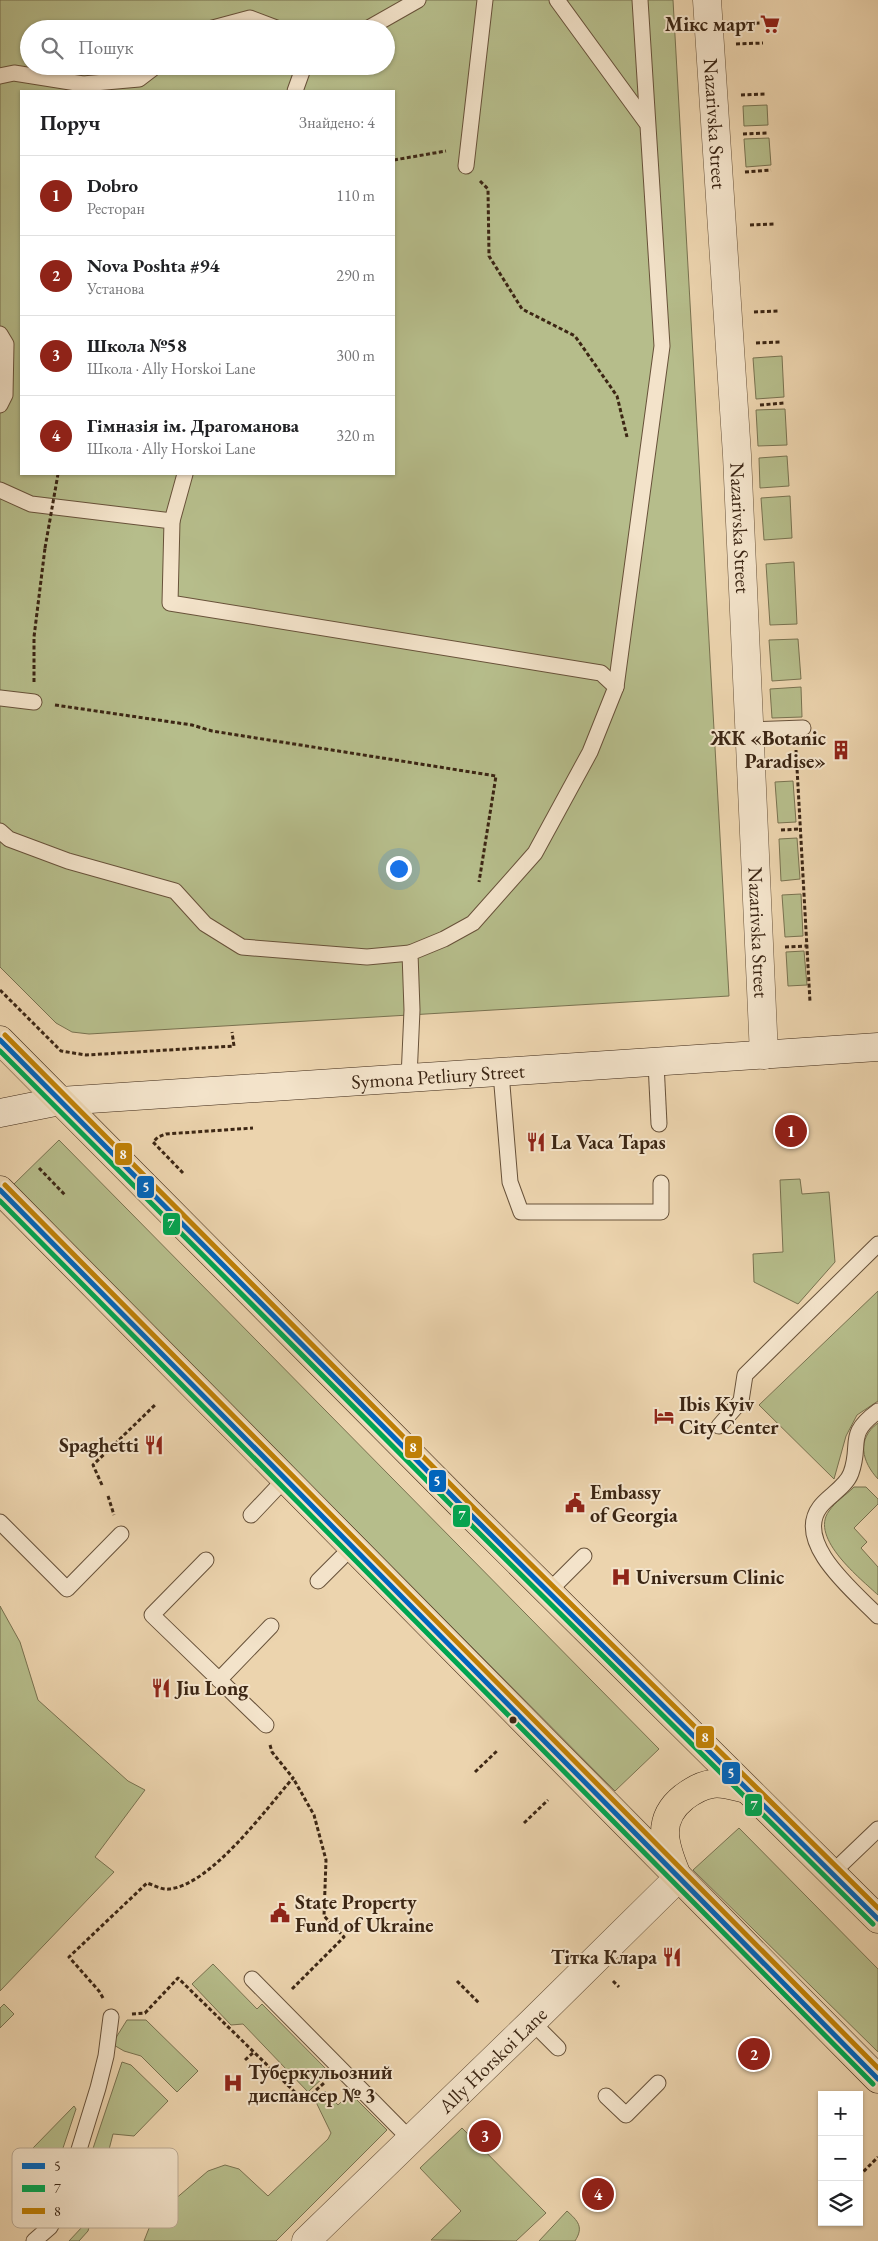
<!DOCTYPE html>
<html lang="uk">
<head>
<meta charset="utf-8">
<style>
	body { margin:0; font-family:"EB Garamond",serif; background:#f2f2f2; color:#202124 }
	.controls { position:absolute; right:15px; bottom:15px; display:grid; overflow:hidden; border-radius:0px; box-shadow:0 1px 4px #0004 }
	.controls button { width:45px; height:45px; display:grid; place-items:center; padding:0; border:0; border-bottom:1px solid #e0e0e0; background:#fff; color:#202124; font:25px sans-serif }
	.you { position:absolute; left:398px; top:868px; width:18px; height:18px; margin:-12px; border:4px solid #fff; border-radius:50%; background:#1a73e8; box-shadow:0 0 0 8px #1a73e833 }
	.badge { display:grid; place-items:center; width:32px; height:32px; border-radius:50%; background:#8f2418; color:#fff; font-size:16px; font-weight:700 }
	.pin { position:absolute; translate:-50% -50%; border:2px solid #fff; box-shadow:0 1px 5px #0006 }
	.list { margin:0; padding:0; list-style:none }
	h2 { display:flex; justify-content:space-between; align-items:center; height:65px; margin:0; padding:0 20px; font-size:21px }
	h2 small { font-size:16px; font-weight:400; color:#757577 }
	.list li { display:grid; grid-template-columns:32px 1fr auto; gap:15px; align-items:center; box-sizing:border-box; height:80px; padding:0 20px; border-top:1px solid #e0e0e0 }
	.list b { display:block; font-size:19px; white-space:nowrap }
	.list p { margin:0; font-size:16px; white-space:nowrap; color:#757577 }
	.list em { font-size:16px; font-style:normal; color:#757577 }
	.icon { flex:none; width:28px; height:28px; fill:none; stroke:currentColor; stroke-width:2; stroke-linecap:round; stroke-linejoin:round }
	.map { position:relative; flex:none; width:878px; height:2241px; overflow:hidden }
	.search { position:absolute; background:#fff; box-shadow:0 1px 4px #0004; left:20px; top:20px; width:375px; height:55px; display:flex; align-items:center; gap:12px; box-sizing:border-box; padding:0 18px; border-radius:28px; color:#757577; font-size:19px }
	.panel { position:absolute; background:#fff; box-shadow:0 1px 4px #0004; left:20px; top:90px; width:375px; height:385px; border-radius:0px }
	.map>svg:first-child { display:block }
</style>
</head>
<body>
<div class="map">
<svg width="878" height="2241" viewBox="0 0 878 2241">
	<rect width="100%" height="100%" fill="#ecd4ae"/>
	<filter id="stains"><feTurbulence type="fractalNoise" baseFrequency=".004" numOctaves="4"/><feColorMatrix values="0 0 0 0 .2 0 0 0 0 .09 0 0 0 0 .02 0 0 0 .5 -.17"/></filter>
	<radialGradient id="worn" r=".72"><stop offset=".6" stop-color="#630" stop-opacity="0"/><stop offset="1" stop-color="#630" stop-opacity=".3"/></radialGradient>
	<g fill="#b6bd8b" stroke="#797250" fill-rule="evenodd">
		<path d="M0,0h673l56,996 -640,38 -17,-2 -16,-9 -56,-56zM29,29h357v37h-357zM21,91h373v383h-373z"/>
		<polygon points="767,105 768,125 744,126 743,106"/>
		<polygon points="769,138 771,165 746,167 744,139"/>
		<polygon points="782,356 784,397 756,399 753,358"/>
		<polygon points="785,409 787,445 758,446 756,410"/>
		<polygon points="787,456 789,486 760,488 759,458"/>
		<polygon points="790,496 792,538 764,540 761,498"/>
		<polygon points="794,562 797,624 770,625 766,564"/>
		<polygon points="798,639 801,679 772,681 769,640"/>
		<polygon points="801,687 802,717 772,718 770,689"/>
		<polygon points="793,781 796,822 778,823 775,782"/>
		<polygon points="797,838 800,879 781,881 779,839"/>
		<polygon points="801,894 803,936 785,937 782,895"/>
		<polygon points="804,951 807,985 788,986 786,952"/>
		<polygon points="59,1140 659,1749 615,1791 13,1185"/>
		<polygon points="800,1179 802,1194 829,1192 835,1262 798,1304 754,1282 753,1254 783,1252 780,1180"/>
		<polygon points="878,1291 878,1401 857,1415 846,1436 834,1479 759,1405"/>
		<path d="M878,1423v56c-16,-17 -22,-40 0,-56z"/>
		<path d="M854,1487h12l12,12v5l-24,24 13,14 -6,6 17,19v28c-17,-16 -69,-57 -49,-84 6,-9 17,-16 25,-24z"/>
		<polygon points="0,1606 20,1642 38,1700 128,1781 145,1790 95,1857 114,1872 0,1991"/>
		<polygon points="739,1828 878,1969 878,2052 693,1870"/>
		<polygon points="213,1964 257,2009 262,2004 329,2072 308,2092 243,2024 231,2025 192,1984"/>
		<polygon points="4,2004 14,2014 0,2028 0,2008"/>
		<polygon points="127,2020 146,2020 198,2071 177,2092 141,2056 124,2051 112,2044"/>
		<polygon points="122,2062 131,2065 168,2101 134,2136 113,2134 88,2231 79,2241 69,2241 83,2226 71,2214"/>
		<polygon points="325,2091 338,2105 350,2093 387,2130 276,2241 144,2241 153,2218 208,2171 225,2165 239,2169 268,2196 328,2139 331,2133 315,2100"/>
		<polygon points="74,2106 76,2109 56,2169 33,2148"/>
		<polygon points="462,2128 546,2213 516,2241 431,2240 461,2211 420,2168"/>
		<path d="M567,2211c11,10 17,16 8,30h-36z"/>
	</g>
	<g fill="none" stroke-linecap="round" stroke-linejoin="round">
		<defs>
			<g id="lane">
				<polyline points="557,0 646,122"/>
				<polyline points="209,29 250,18 279,29"/>
				<polyline points="367,29 418,0"/>
				<polyline points="0,76 14,73 83,84 139,79 156,66"/>
				<polyline points="295,91 304,66"/>
				<polyline points="466,166 485,0"/>
				<polyline points="0,334 6,344 5,395 0,405"/>
				<polyline points="0,490 31,504 172,521 170,603 601,673 616,687 590,752 535,853 473,923 444,939 410,953 412,1010 409,1078"/>
				<polyline points="172,521 185,474"/>
				<polyline points="616,687 662,346 640,0"/>
				<polyline points="0,698 34,702"/>
				<polyline points="749,730 803,728"/>
				<polyline points="0,831 9,839 68,861 175,891 205,924 242,947 367,957 410,953"/>
				<polyline points="656,1063 659,1124"/>
				<polyline points="501,1073 510,1182 521,1212 661,1212 661,1183"/>
				<path d="M878,1411c-33,24 -16,32 -27,62 -5,14 -23,23 -31,34 -27,36 36,86 58,109"/>
				<polyline points="719,1426 741,1401 745,1375 878,1244"/>
				<polyline points="251,1515 285,1479"/>
				<polyline points="0,1522 67,1589 121,1534"/>
				<polyline points="206,1560 152,1615 266,1725"/>
				<polyline points="318,1581 351,1548"/>
				<polyline points="548,1592 584,1556"/>
				<polyline points="219,1680 271,1626"/>
				<polyline points="832,1873 878,1829"/>
				<polyline points="252,1979 410,2139"/>
				<polyline points="532,2022 558,2048"/>
				<polyline points="606,2096 626,2115 658,2083"/>
				<polyline points="34,2241 50,2227 61,2208 98,2088 106,2056 111,2017"/>
			</g>
			<g id="street">
				<path id="s1" d="M707,0l30,455 27,600"/>
				<path id="s2" d="M306,2241l226,-219 146,-144"/>
			</g>
			<g id="secondary">
				<path id="s3" d="M0,1113l60,-12 818,-54"/>
			</g>
			<g id="primary">
				<polyline points="0,1040 467,1511 878,1919"/>
				<polyline points="0,1190 878,2079"/>
				<path d="M676,1873c-12,-29 -20,-54 8,-76 8,-6 18,-12 28,-13 11,-2 24,3 34,5"/>
			</g>
		</defs>
		<use href="#lane" stroke="#68523a" stroke-width="17"/>
		<use href="#street" stroke="#68523a" stroke-width="29"/>
		<use href="#secondary" stroke="#3c2614" stroke-width="29"/>
		<use href="#primary" stroke="#3c2614" stroke-width="29"/>
		<g stroke="#3c2614" stroke-width="3" stroke-dasharray="4 2.5" stroke-linecap="butt">
			<polyline points="736,24 761,23"/>
			<polyline points="736,44 763,43"/>
			<polyline points="741,95 766,94"/>
			<polyline points="743,134 768,133"/>
			<polyline points="394,160 446,151"/>
			<polyline points="745,172 771,170"/>
			<polyline points="480,181 488,189 489,256 522,309 575,336 617,396 627,437"/>
			<polyline points="750,225 774,224"/>
			<polyline points="754,312 779,311"/>
			<polyline points="756,343 781,342"/>
			<polyline points="760,405 784,403"/>
			<polyline points="34,682 34,637 45,548"/>
			<polyline points="55,705 192,725 212,731 496,776 479,882"/>
			<polyline points="796,750 810,1002"/>
			<polyline points="781,830 800,829"/>
			<polyline points="785,947 807,946"/>
			<polyline points="0,990 61,1051 86,1055 234,1046 232,1032"/>
			<polyline points="39,1168 65,1195"/>
			<polyline points="183,1173 153,1142 158,1137 166,1134 253,1128"/>
			<polyline points="102,1485 93,1465 156,1404"/>
			<polyline points="108,1496 114,1515"/>
			<polyline points="475,1772 498,1750"/>
			<polyline points="524,1823 548,1800"/>
			<polyline points="457,1981 479,2003"/>
			<polyline points="613,1981 619,1987"/>
			<polyline points="292,1989 344,1937 324,1916 326,1860 314,1815 293,1778"/>
			<path d="M103,1998l-4,-7 -30,-34 78,-74c6,2 15,7 22,6 42,-4 97,-80 124,-111l-21,-26 -2,-7"/>
			<polyline points="132,2014 145,2013 178,1978 304,2101 324,2083"/>
			<polyline points="245,2060 254,2052"/>
			<polyline points="859,2176 878,2157"/>
		</g>
		<use href="#lane" stroke="#f3e3ca" stroke-width="15"/>
		<use href="#street" stroke="#f3e3ca" stroke-width="28"/>
		<use href="#secondary" stroke="#f3e3ca" stroke-width="28"/>
		<use href="#primary" stroke="#ecd4ae" stroke-width="28"/>
		<polyline stroke="#3c2614" stroke-width="3" stroke-dasharray="4 2.5" stroke-linecap="butt" points="45,548 58,474"/>
		<defs>
			<g id="bus-1">
				<polyline points="0,1040 467,1511 878,1919"/>
				<polyline points="0,1190 878,2079"/>
			</g>
			<g id="bus-2">
				<polyline points="0,1051 462,1516 873,1924"/>
				<polyline points="0,1201 873,2084"/>
			</g>
			<g id="bus-3">
				<polyline points="5,1035 472,1506 878,1908"/>
				<polyline points="5,1185 878,2068"/>
			</g>
		</defs>
		<use href="#bus-1" stroke="#f3e3ca" stroke-width="9"/>
		<use href="#bus-2" stroke="#f3e3ca" stroke-width="9"/>
		<use href="#bus-3" stroke="#f3e3ca" stroke-width="9"/>
		<use href="#bus-1" stroke="#0065bd" stroke-width="5"/>
		<use href="#bus-2" stroke="#00a651" stroke-width="5"/>
		<use href="#bus-3" stroke="#bf8006" stroke-width="5"/>
	</g>
	<defs>
		<symbol id="supermarket-bare" viewBox="-9 -9 18 18"><path d="M-6-5.5h2.5l.6 2H6L4.5 2H-2.5L-4.4-4H-6ZM-1.5 3.2a1.3 1.3 0 1 0 .1 0ZM3 3.2a1.3 1.3 0 1 0 .1 0Z" fill="#8f2418" stroke="#f3e3ca" stroke-width="2.5" paint-order="stroke"/></symbol>
		<symbol id="building-bare" viewBox="-9 -9 18 18"><path d="M-4-6H4V6H1V3H-1V6H-4ZM-2.5-4.3h1.7v1.8h-1.7ZM.8-4.3h1.7v1.8H.8ZM-2.5-1h1.7V.8h-1.7ZM.8-1h1.7V.8H.8Z" fill="#8f2418" stroke="#f3e3ca" stroke-width="2.5" paint-order="stroke"/></symbol>
		<symbol id="restaurant-bare" viewBox="-9 -9 18 18"><path d="M-5-6h1v4h1v-4h1v4h1v-4h1v5L-1.5 .5V6h-2V.5L-5-1ZM5-6V6H3V1.5H1.5Q1.5-4 5-6Z" fill="#8f2418" stroke="#f3e3ca" stroke-width="2.5" paint-order="stroke"/></symbol>
		<symbol id="hotel-bare" viewBox="-9 -9 18 18"><path d="M-6-4.5h1.5V1H6V5H4.5V3h-9V5H-6ZM-4 0a1.8 1.8 0 1 1 3.6 0ZM.5 0V-2.5h3Q6-2.5 6 0Z" fill="#8f2418" stroke="#f3e3ca" stroke-width="2.5" paint-order="stroke"/></symbol>
		<symbol id="civic-bare" viewBox="-9 -9 18 18"><path d="M-.6-6.5H3V-4.5H.6V-3L4-1V1h2V6H-6V1h2V-1L-.6-3ZM-1.2 2.5V6h2.4V2.5Z" fill="#8f2418" stroke="#f3e3ca" stroke-width="2.5" paint-order="stroke"/></symbol>
		<symbol id="hospital-bare" viewBox="-9 -9 18 18"><path d="M-5-5h3v3.5h4V-5h3V5h-3V1.5h-4V5h-3Z" fill="#8f2418" stroke="#f3e3ca" stroke-width="2.5" paint-order="stroke"/></symbol>
	</defs>
	<g fill-rule="evenodd">
		<use href="#supermarket-bare" x="756" y="10" width="28" height="28"/>
		<use href="#building-bare" x="827" y="736" width="28" height="28"/>
		<use href="#restaurant-bare" x="522" y="1128" width="28" height="28"/>
		<use href="#hotel-bare" x="650" y="1402" width="28" height="28"/>
		<use href="#restaurant-bare" x="140" y="1431" width="28" height="28"/>
		<use href="#civic-bare" x="561" y="1489" width="28" height="28"/>
		<use href="#hospital-bare" x="607" y="1563" width="28" height="28"/>
		<use href="#restaurant-bare" x="147" y="1674" width="28" height="28"/>
		<use href="#civic-bare" x="266" y="1899" width="28" height="28"/>
		<use href="#restaurant-bare" x="658" y="1943" width="28" height="28"/>
		<use href="#hospital-bare" x="219" y="2069" width="28" height="28"/>
	</g>
	<circle fill="#3c2614" stroke="#f3e3ca" stroke-width="2" cx="513" cy="1720" r="4.5"/>
	<g text-anchor="middle" stroke-width="4" stroke-linejoin="round" paint-order="stroke">
		<g font-size="20" font-weight="bold" fill="#3c2614" stroke="#f3e3ca" text-anchor="start">
			<text x="755" y="31" text-anchor="end">Мікс март</text>
			<text x="826" y="745" text-anchor="end">ЖК «Botanic<tspan x="826" dy="23">Paradise»</tspan></text>
			<text x="551" y="1149">La Vaca Tapas</text>
			<text x="679" y="1411">Ibis Kyiv<tspan x="679" dy="23">City Center</tspan></text>
			<text x="139" y="1452" text-anchor="end">Spaghetti</text>
			<text x="590" y="1499">Embassy<tspan x="590" dy="23">of Georgia</tspan></text>
			<text x="636" y="1584">Universum Clinic</text>
			<text x="176" y="1695">Jiu Long</text>
			<text x="295" y="1909">State Property<tspan x="295" dy="23">Fund of Ukraine</tspan></text>
			<text x="657" y="1964" text-anchor="end">Тітка Клара</text>
			<text x="248" y="2079">Туберкульозний<tspan x="248" dy="23">диспансер № 3</tspan></text>
		</g>
		<g font-size="20" fill="#3c2614" stroke="#f3e3ca">
			<text dy="7" stroke="none"><textPath href="#s1" startOffset="124">Nazarivska Street</textPath></text>
			<text dy="7" stroke="none"><textPath href="#s1" startOffset="529">Nazarivska Street</textPath></text>
			<text dy="7" stroke="none"><textPath href="#s1" startOffset="934">Nazarivska Street</textPath></text>
			<text dy="7" stroke="none"><textPath href="#s3" startOffset="440">Symona Petliury Street</textPath></text>
			<text dy="7" stroke="none"><textPath href="#s2" startOffset="260">Ally Horskoi Lane</textPath></text>
		</g>
	</g>
	<rect x="12" y="2148" width="166" height="80" rx="8" fill="#f3e3ca" stroke="#bcaa93" stroke-width="1"/>
	<rect x="22" y="2163" width="23" height="6" fill="#0065bd"/>
	<rect x="22" y="2185" width="23" height="7" fill="#00a651"/>
	<rect x="22" y="2208" width="23" height="6" fill="#bf8006"/>
	<g font-size="14" fill="#3c2614">
		<text x="54" y="2171">5</text>
		<text x="54" y="2193">7</text>
		<text x="54" y="2216">8</text>
	</g>
	<g stroke="#f3e3ca" stroke-width="2">
		<rect x="114" y="1142" width="19" height="24" rx="5" fill="#bf8006"/>
		<rect x="136" y="1175" width="19" height="24" rx="5" fill="#0065bd"/>
		<rect x="162" y="1212" width="19" height="24" rx="5" fill="#00a651"/>
		<rect x="404" y="1435" width="19" height="24" rx="5" fill="#bf8006"/>
		<rect x="428" y="1469" width="19" height="24" rx="5" fill="#0065bd"/>
		<rect x="452" y="1504" width="19" height="24" rx="5" fill="#00a651"/>
		<rect x="695" y="1725" width="20" height="24" rx="5" fill="#bf8006"/>
		<rect x="721" y="1761" width="20" height="24" rx="5" fill="#0065bd"/>
		<rect x="744" y="1793" width="19" height="24" rx="5" fill="#00a651"/>
	</g>
	<g font-size="14" text-anchor="middle" font-weight="bold" fill="#fff">
		<text x="123" y="1159">8</text>
		<text x="146" y="1192">5</text>
		<text x="171" y="1228">7</text>
		<text x="413" y="1452">8</text>
		<text x="437" y="1486">5</text>
		<text x="462" y="1520">7</text>
		<text x="705" y="1742">8</text>
		<text x="731" y="1778">5</text>
		<text x="754" y="1810">7</text>
	</g>
	<rect width="100%" height="100%" filter="url(#stains)"/>
	<rect width="100%" height="100%" fill="url(#worn)"/>
</svg>
<div class="controls">
<button>+</button>
<button>−</button>
<button><svg class="icon" aria-label="layers" viewBox="0 0 24 24"><path d="M12 4l9 5-9 5-9-5zM3 14l9 5 9-5"/></svg></button>
</div>
<div class="you"></div>
<div class="pin badge" style="left:791px;top:1131px">1</div>
<div class="pin badge" style="left:754px;top:2054px">2</div>
<div class="pin badge" style="left:485px;top:2136px">3</div>
<div class="pin badge" style="left:598px;top:2194px">4</div>
<div class="search"><svg class="icon" aria-label="search" viewBox="0 0 24 24"><circle cx="10" cy="10" r="6"/><path d="M15 15l6 6"/></svg>Пошук</div>
<section class="panel">
<h2>Поруч<small>Знайдено: 4</small></h2>
<ul class="list">
<li><span class="badge">1</span><div><b>Dobro</b><p>Ресторан</p></div><em>110 m</em></li>
<li><span class="badge">2</span><div><b>Nova Poshta #94</b><p>Установа</p></div><em>290 m</em></li>
<li><span class="badge">3</span><div><b>Школа №58</b><p>Школа · Ally Horskoi Lane</p></div><em>300 m</em></li>
<li><span class="badge">4</span><div><b>Гімназія ім. Драгоманова</b><p>Школа · Ally Horskoi Lane</p></div><em>320 m</em></li>
</ul>
</section>
</div>
</body>
</html>
